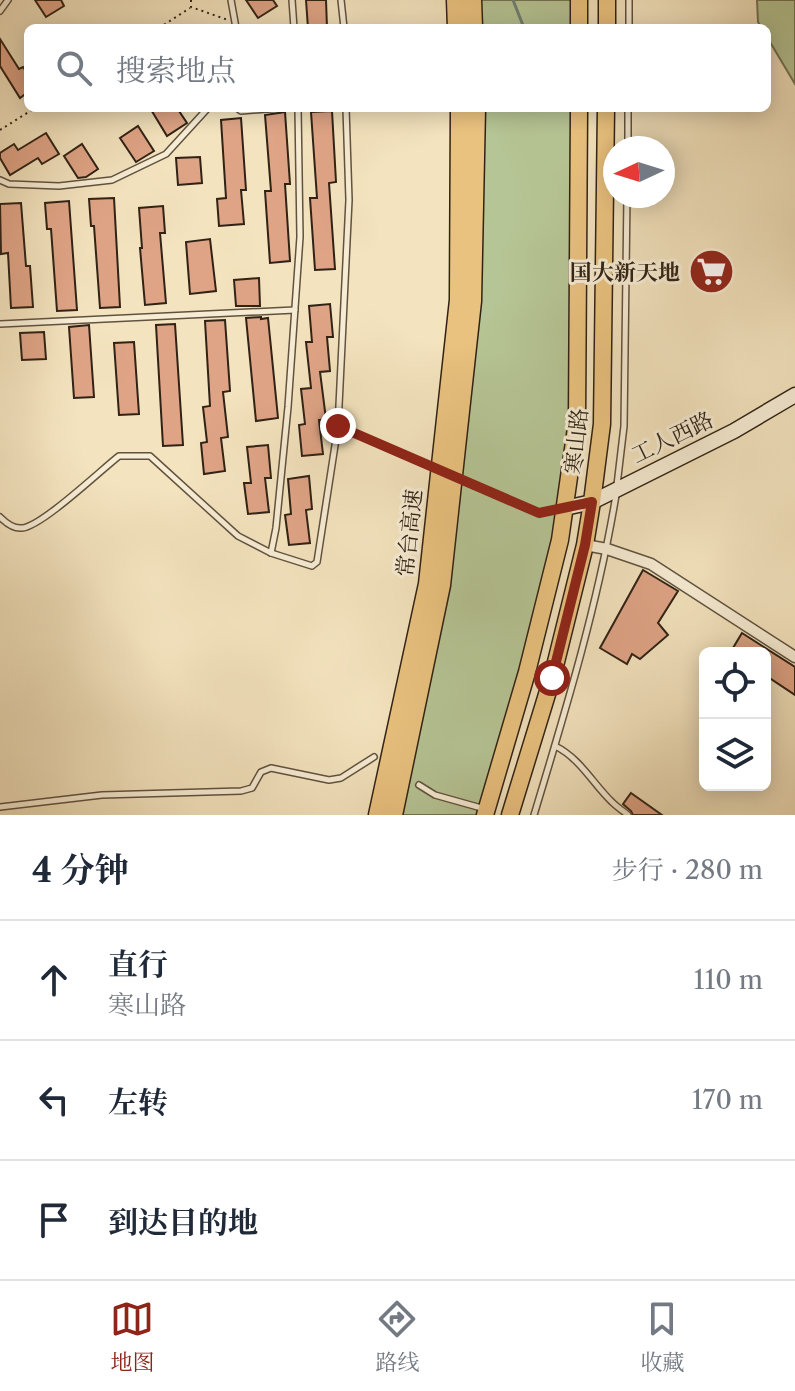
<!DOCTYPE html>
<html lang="zh">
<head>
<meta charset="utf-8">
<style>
	body { margin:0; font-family:"Libre Caslon Text","Noto Serif SC",serif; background:#f6f6f7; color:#1f2937 }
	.controls { position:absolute; right:24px; bottom:24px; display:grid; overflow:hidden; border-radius:12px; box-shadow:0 4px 20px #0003 }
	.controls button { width:72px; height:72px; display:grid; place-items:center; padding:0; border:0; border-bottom:2px solid #e0e1e3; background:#fff; color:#1f2937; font:40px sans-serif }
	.compass { position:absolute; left:603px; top:136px; width:72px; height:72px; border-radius:50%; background:#fff; box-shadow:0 4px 20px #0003; rotate:266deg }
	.stop { position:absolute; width:24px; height:24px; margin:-18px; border:6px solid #8f2418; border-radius:50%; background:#fff }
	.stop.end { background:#8f2418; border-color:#fff; box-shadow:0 2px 8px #0008 }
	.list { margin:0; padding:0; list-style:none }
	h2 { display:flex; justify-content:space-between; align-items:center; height:104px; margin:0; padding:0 32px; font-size:34px }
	h2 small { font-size:26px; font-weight:400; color:#747a83 }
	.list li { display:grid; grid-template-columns:52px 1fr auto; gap:24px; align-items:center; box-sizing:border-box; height:120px; padding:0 32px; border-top:2px solid #e0e1e3 }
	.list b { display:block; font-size:30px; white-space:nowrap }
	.list p { margin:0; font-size:26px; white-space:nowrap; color:#747a83 }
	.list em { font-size:26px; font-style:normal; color:#747a83 }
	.icon { flex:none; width:44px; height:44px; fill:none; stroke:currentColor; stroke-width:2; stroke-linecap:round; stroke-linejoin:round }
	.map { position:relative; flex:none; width:795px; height:815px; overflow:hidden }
	.search { position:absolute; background:#fff; box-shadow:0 4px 20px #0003; left:24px; right:24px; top:24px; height:88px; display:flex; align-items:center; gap:20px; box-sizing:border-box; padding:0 28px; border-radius:12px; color:#747a83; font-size:30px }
	.sheet { height:464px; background:#fff }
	nav { display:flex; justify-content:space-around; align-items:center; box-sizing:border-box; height:112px; border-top:2px solid #e0e1e3; background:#fff; font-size:22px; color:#747a83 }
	nav a { display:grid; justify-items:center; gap:4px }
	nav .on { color:#8f2418 }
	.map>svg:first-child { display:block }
</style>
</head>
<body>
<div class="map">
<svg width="795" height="815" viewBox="0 0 795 815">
	<rect width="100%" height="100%" fill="#f3e3be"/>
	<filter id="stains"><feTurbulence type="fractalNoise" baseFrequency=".0025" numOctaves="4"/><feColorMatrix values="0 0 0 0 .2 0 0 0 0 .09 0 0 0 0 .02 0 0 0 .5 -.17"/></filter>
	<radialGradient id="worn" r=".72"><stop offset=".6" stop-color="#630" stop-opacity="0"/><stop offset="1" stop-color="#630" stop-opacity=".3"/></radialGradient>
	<g fill="#b6c595" stroke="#737455" stroke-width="2">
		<polygon points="472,0 579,0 579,28 473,28"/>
		<polygon points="757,0 795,0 795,84 767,37 767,28 762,28 758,22"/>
		<polygon points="476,108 579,108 580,228 565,508 485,815 393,815"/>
	</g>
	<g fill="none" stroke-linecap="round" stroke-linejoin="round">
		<polyline stroke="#708074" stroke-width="3" points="513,0 524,28"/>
	</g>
	<g fill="#dfa486" stroke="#302215" stroke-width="2">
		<polygon points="35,0 61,0 64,6 46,17"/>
		<polygon points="246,0 273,0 277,6 258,18"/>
		<polygon points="306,0 326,0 327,28 308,28"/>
		<polygon points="0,39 19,69 23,67 28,74 28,92 20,98 0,66"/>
		<polygon points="150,108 177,108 187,123 167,136"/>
		<polygon points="332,111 336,182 329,183 335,269 315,270 310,198 317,198 311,112"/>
		<polygon points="285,112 290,184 285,184 290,261 270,263 265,191 271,191 265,115"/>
		<polygon points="241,118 246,190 241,190 244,224 219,226 217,199 226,198 221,120"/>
		<polygon points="138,126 154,151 136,162 120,138"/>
		<polygon points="46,133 59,154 42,164 38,158 10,175 0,158 0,153 14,144 18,150"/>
		<polygon points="82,144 98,169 86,177 78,178 64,156"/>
		<polygon points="200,157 202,183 178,185 176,158"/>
		<polygon points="114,198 120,307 100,308 94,226 91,226 89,199"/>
		<polygon points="69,201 77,310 57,311 51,229 47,229 45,203"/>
		<polygon points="21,203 26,266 30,266 33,307 11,308 8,253 1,254 0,204"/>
		<polygon points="163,206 165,233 160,233 166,303 145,305 140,248 142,248 139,208"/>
		<polygon points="210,239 216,291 190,294 186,242"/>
		<polygon points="259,278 260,306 236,306 234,280"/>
		<polygon points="330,304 333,337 327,337 330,371 320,372 326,419 319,420 323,454 302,456 299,425 305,424 301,389 311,388 306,342 312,342 309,306"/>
		<polygon points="261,317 261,319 268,318 278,418 256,421 246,318"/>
		<polygon points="225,320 230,391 223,392 228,437 221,438 225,471 204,474 201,443 207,442 203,407 210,406 205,321"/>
		<polygon points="175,324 183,445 163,446 156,325"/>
		<polygon points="89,325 94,397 74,398 69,327"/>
		<polygon points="44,332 46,359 22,360 20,333"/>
		<polygon points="134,342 139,414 119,415 114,343"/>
		<polygon points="268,445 271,478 265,478 269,512 248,514 244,483 251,483 247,447"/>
		<polygon points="309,476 312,509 306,510 310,543 289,545 285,515 291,514 288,479"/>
		<polygon points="643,570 678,591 658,623 668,635 640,659 632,654 627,664 600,648"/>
		<polygon points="742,633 795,667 795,695 765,675 765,653 730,653"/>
		<polygon points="631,793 662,815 633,815 631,811 623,804"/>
	</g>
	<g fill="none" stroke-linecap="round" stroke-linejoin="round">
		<defs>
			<g id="service">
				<polyline points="231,0 236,28"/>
				<polyline points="292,0 294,28"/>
				<polyline points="341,0 344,28"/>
				<polyline points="0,11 8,0"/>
				<polyline points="629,28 629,0"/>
				<polyline points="237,108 241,111 280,108"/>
				<polyline points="628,148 628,108"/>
				<polyline points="0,180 9,184 59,186 112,180 166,154 208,108"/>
				<polyline points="0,324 295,310"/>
				<polyline points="338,426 436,469"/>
				<polyline points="456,478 539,513 563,509"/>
				<polyline points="617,485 624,426 627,196"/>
				<path d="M0,517c6,6 14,12 22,11 19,-1 79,-58 97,-72h31l88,80 33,17 41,13 5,-4 21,-136 11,-226 -3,-92"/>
				<polyline points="271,553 276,528 288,407 300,237 298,108"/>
				<path d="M555,746c25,12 38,38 57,56 5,5 11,9 16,13"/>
				<polyline points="419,785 435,795 485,809"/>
				<polyline points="0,807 102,795 241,791 252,788 261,772 271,768 329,780 341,778 374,757"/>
				<path d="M534,815c32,-106 64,-211 82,-320"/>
			</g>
			<polyline id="minor" points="585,545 607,549 651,564 795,657"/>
			<polyline id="secondary" points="565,508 592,502 734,431 795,395"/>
			<g id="primary">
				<polyline points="579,0 579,28"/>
				<polyline points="607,28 607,0"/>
				<polyline points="485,815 527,672 560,540 577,421 579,108"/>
				<polyline points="510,815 552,678 585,545 592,502 602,424 606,108"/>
			</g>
			<g id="motorway">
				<polyline points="456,0 457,28"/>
				<polyline points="472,0 473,28"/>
				<polyline points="378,815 428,584 459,300 460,108"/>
				<polyline points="393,815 441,585 472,301 476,108"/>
			</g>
		</defs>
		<use href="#service" stroke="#61523f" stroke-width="8"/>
		<use href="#minor" stroke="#61523f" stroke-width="13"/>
		<use href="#secondary" stroke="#302215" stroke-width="17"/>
		<use href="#primary" stroke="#302215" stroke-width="19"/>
		<use href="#motorway" stroke="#302215" stroke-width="21"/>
		<g stroke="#302215" stroke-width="2" stroke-dasharray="2 4" stroke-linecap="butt">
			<polyline points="191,0 191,7 228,20"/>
			<polyline points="159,28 190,8"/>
			<polyline points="0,130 35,108"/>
		</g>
		<use href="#service" stroke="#f7edd5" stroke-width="5"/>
		<use href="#minor" stroke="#f7edd5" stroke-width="10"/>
		<use href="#secondary" stroke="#f7edd5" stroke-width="14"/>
		<use href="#primary" stroke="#eac27f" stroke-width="16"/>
		<use href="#motorway" stroke="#eac27f" stroke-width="18"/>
	</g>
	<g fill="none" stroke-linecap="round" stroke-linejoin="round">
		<polyline stroke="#8f2418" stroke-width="10" points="338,426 539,513 592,502 585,545 552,678"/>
	</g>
	<defs>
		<symbol id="supermarket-disc" viewBox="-11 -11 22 22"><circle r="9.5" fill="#8f2418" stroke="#f7edd5"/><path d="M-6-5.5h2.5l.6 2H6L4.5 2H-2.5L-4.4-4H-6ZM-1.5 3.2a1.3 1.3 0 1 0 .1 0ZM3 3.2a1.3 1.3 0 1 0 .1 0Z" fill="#fff"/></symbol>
	</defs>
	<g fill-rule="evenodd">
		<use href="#supermarket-disc" x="686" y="246" width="51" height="51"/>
	</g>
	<g text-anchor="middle" stroke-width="6" stroke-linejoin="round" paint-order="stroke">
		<g font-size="22" font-weight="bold" fill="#302215" stroke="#f7edd5" text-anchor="end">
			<text x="680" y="280">国大新天地</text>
		</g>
		<g font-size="22" fill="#302215" stroke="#f7edd5">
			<text transform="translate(672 437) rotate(-26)" y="8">工人西路</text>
			<text transform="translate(576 441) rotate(-84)" y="8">寒山路</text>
			<text transform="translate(409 533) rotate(-84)" y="8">常台高速</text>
		</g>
	</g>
	<rect width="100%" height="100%" filter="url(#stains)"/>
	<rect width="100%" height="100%" fill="url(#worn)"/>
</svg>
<div class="controls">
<button><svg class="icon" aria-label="locate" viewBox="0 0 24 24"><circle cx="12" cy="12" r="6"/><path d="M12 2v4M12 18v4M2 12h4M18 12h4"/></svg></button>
<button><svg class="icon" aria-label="layers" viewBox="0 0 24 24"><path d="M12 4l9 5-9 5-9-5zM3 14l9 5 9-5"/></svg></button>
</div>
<svg class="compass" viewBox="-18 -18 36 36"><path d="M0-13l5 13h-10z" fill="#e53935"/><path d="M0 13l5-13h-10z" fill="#747a83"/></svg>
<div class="stop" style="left:552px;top:678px"></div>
<div class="stop end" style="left:338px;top:426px"></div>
<div class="search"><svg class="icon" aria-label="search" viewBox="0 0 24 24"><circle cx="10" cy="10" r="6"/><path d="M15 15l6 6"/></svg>搜索地点</div>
</div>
<section class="sheet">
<h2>4 分钟<small>步行 · 280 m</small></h2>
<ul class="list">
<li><svg class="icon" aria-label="ahead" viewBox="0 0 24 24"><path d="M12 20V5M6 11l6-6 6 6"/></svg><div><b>直行</b><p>寒山路</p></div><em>110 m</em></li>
<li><svg class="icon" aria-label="left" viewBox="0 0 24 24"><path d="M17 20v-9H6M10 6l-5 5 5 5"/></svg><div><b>左转</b></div><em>170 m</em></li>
<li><svg class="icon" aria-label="arrive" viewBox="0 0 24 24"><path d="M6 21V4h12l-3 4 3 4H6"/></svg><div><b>到达目的地</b></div></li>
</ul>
</section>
<nav>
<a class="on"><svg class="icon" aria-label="map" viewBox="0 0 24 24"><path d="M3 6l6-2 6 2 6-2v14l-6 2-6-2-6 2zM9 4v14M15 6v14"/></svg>地图</a>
<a><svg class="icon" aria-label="directions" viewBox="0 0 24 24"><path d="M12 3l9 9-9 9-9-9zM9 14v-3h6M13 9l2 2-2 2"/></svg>路线</a>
<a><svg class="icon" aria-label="saved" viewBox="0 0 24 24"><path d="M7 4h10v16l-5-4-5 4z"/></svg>收藏</a>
</nav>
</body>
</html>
